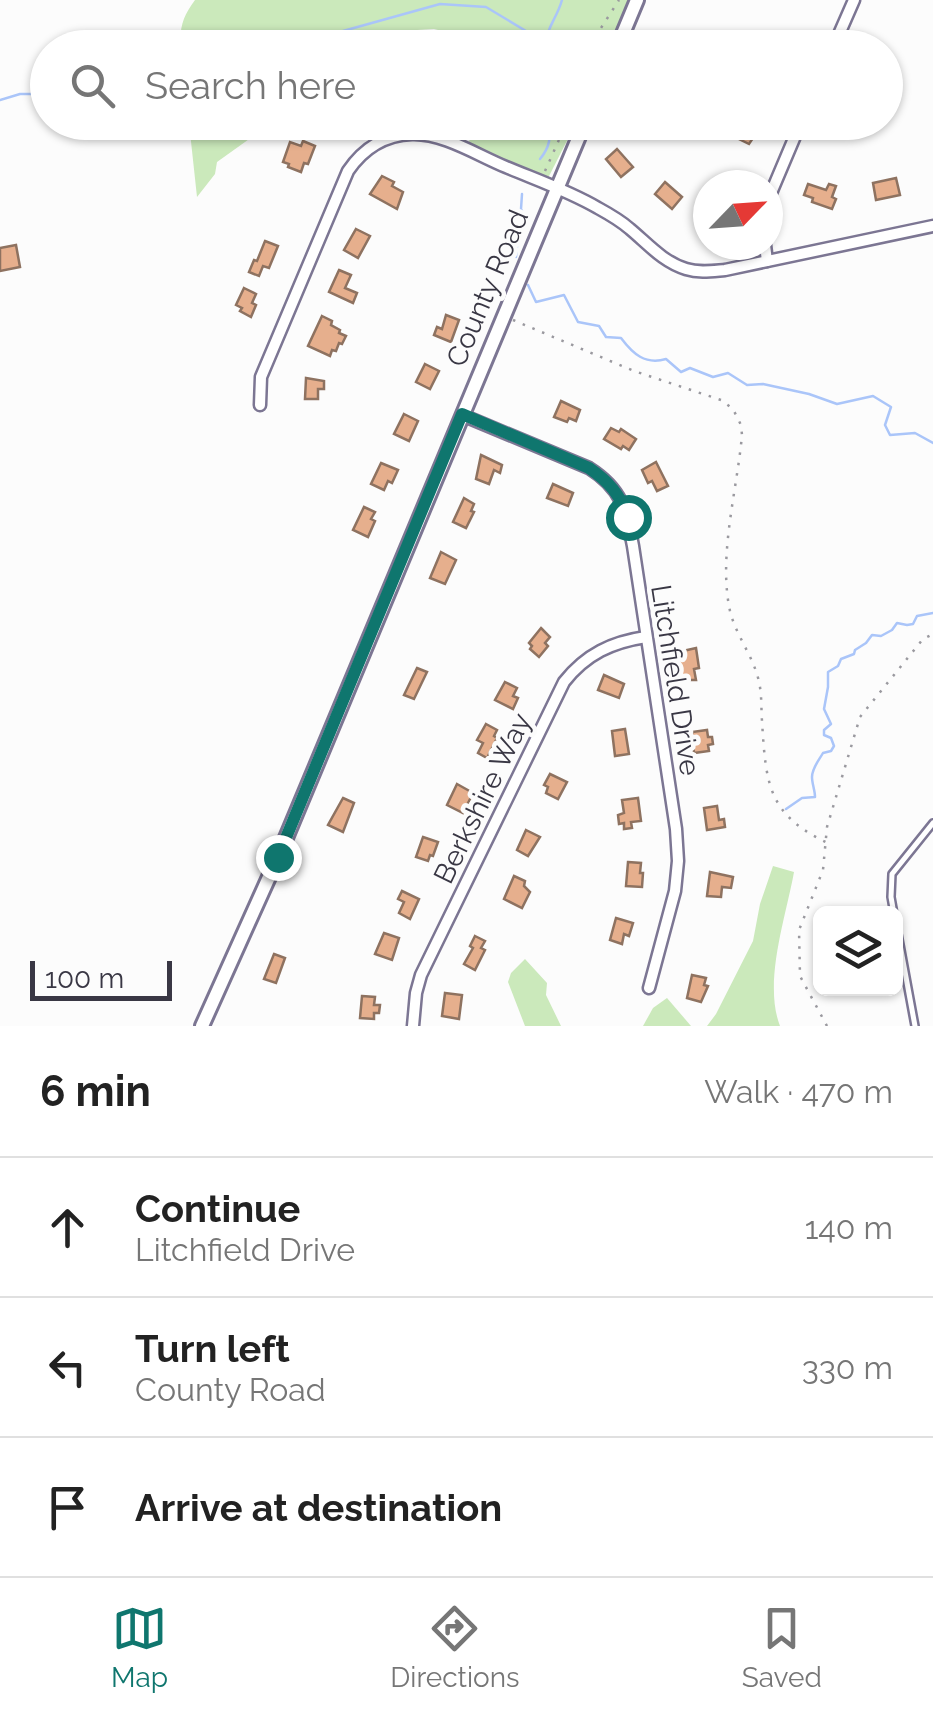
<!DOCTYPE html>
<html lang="en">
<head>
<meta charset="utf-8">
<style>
	body { margin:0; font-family:Raleway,sans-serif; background:#f6f6f6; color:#222 }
	.controls { position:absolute; right:30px; bottom:30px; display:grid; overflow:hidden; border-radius:15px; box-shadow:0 2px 8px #0004 }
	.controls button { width:90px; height:90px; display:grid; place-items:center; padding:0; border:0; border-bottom:2px solid #e0e0e0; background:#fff; color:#222; font:50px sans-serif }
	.compass { position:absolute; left:693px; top:170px; width:90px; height:90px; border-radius:50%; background:#fff; box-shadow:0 2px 8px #0004; rotate:65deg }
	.scale { position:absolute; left:30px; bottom:25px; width:142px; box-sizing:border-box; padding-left:10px; border:5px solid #393744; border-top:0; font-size:28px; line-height:35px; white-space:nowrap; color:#393744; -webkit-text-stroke:8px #fcfcfc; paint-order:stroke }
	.stop { position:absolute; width:30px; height:30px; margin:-22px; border:8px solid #0f766e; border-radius:50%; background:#fff }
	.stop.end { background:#0f766e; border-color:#fff; box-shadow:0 2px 10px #0008 }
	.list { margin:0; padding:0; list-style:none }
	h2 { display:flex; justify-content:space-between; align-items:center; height:130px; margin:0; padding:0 40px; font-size:42px }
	h2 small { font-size:32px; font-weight:400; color:#767676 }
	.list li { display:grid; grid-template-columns:65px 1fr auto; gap:30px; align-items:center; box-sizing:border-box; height:140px; padding:0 40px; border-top:2px solid #e0e0e0 }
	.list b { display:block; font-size:38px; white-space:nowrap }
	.list p { margin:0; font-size:32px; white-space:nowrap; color:#767676 }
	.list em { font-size:32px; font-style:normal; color:#767676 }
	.icon { flex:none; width:55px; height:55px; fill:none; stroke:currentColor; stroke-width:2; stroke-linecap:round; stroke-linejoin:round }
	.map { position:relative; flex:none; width:933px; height:1026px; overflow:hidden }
	.search { position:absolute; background:#fff; box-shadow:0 2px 8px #0004; left:30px; right:30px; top:30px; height:110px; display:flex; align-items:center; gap:25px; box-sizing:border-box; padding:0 35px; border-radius:55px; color:#767676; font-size:38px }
	.sheet { height:550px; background:#fff }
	nav { display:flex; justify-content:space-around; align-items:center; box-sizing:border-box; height:140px; border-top:2px solid #e0e0e0; background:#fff; font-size:28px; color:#767676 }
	nav a { display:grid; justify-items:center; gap:5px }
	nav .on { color:#0f766e }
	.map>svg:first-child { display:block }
</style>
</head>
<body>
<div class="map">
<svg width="933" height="1026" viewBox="0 0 933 1026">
	<rect width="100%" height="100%" fill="#fcfcfc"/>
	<g fill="#cbe9bb">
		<path d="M195,0h433l-19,47h-137l-14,-12 -24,-6 -17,1 -60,17h-176c-2,-19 2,-31 14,-47z"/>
		<polygon points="189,123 248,123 252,137 217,162 215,174 197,197"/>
		<polygon points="477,123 576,123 544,186 467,146"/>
		<path d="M773,866l21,6c-8,45 -31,110 -14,154h-73l9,-12 37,-73 7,-37z"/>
		<polygon points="525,959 547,983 546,995 561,1026 525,1026 508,982 511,973"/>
		<polygon points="667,998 691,1026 643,1026 653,1008"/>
	</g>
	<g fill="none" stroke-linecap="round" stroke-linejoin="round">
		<g stroke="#aac5f9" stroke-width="2.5">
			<path d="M545,44c3,-19 12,-26 17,-44"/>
			<polyline points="282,48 440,4 486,7 526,31 545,48"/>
			<polyline points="0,100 20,94 48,94"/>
			<path d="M540,159c10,-12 11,-22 9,-37"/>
			<polyline points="516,257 518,235 526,219 521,209 522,194"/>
			<path d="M528,285l8,17 28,-7 14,27 21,4 7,11 15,1c12,16 24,27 45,21l15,13 9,-4 23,9 15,-4 19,12 16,-1 46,10 28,10 36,-8 18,11 -6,18 5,10 25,-2 18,10"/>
			<path d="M786,809l16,-11 13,-1c0,-7 -3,-13 -3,-20 0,-9 7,-17 11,-24l8,-2 3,-5 -3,-8 -7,-3v-5l7,-6 -7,-15 4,-22v-15l10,-6 3,-7 13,-5 1,-4 11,-7 6,-8 9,1 11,-6 5,-7 10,2 6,-1 4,-8 16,-3"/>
		</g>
	</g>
	<g fill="#e6af8d" stroke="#8e7260" stroke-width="2.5">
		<polygon points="741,122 755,122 761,126 749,144 737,138"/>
		<polygon points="303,141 315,146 308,164 304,163 301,172 288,167 289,164 283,162 290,142 301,146"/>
		<polygon points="617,149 633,167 621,177 606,159"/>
		<polygon points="382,176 394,182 392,186 403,192 397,209 370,194"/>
		<polygon points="896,178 900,195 876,200 873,183"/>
		<polygon points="665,182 682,197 672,209 655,194"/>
		<polygon points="808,184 826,190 829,184 836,186 832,197 836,199 832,209 812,202 813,198 804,195"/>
		<polygon points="356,229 370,236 358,258 344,250"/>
		<polygon points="265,241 278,246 269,268 263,266 259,276 249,272 254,260 257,261"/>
		<polygon points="16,245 20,267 0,271 0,248"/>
		<polygon points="339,270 351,275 345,288 357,293 353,303 329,292"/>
		<polygon points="244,288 256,294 252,303 256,305 251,317 240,311 242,308 236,305"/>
		<polygon points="446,315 459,320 451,342 434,335 437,327 442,329"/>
		<polygon points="322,316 332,321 331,325 340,330 339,333 346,336 342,344 339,343 336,351 332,350 330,356 308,346"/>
		<polygon points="425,364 439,371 430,389 416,382"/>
		<polygon points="306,378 324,381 324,389 318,389 318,399 305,399"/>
		<polygon points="561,401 580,410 576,421 569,418 567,422 554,417"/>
		<polygon points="404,414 418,421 409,441 394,434"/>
		<polygon points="611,428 619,432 621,429 636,439 629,450 623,446 621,449 604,439"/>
		<polygon points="481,455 502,465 500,473 494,470 489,484 476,479"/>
		<polygon points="656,462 668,486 657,491 652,481 648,483 642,470"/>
		<polygon points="381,463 398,470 392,483 388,481 384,490 371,484"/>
		<polygon points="553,484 573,493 568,506 547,498"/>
		<polygon points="464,498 474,504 471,511 474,512 466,528 453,522"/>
		<polygon points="364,507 375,512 371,519 375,521 368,537 353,530"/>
		<polygon points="441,552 456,560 445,584 430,578"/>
		<polygon points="541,628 550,637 545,643 548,646 539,657 530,649 532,646 529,643"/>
		<polygon points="696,648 699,668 694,669 696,680 681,680 677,655 684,654 683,651"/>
		<polygon points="417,668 427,672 414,699 404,695"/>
		<polygon points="604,675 624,684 619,698 598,690"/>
		<polygon points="505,682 517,688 513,696 518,698 513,709 495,700"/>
		<polygon points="486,724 497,730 494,736 497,738 487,758 478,753 483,743 477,740"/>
		<polygon points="625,729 629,754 615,756 612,731"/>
		<polygon points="707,730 708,737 712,737 713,744 708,745 709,751 694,753 692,732"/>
		<polygon points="550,774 567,782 558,799 546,793 548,787 544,785"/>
		<polygon points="457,784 473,793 463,813 447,805"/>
		<polygon points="343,798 354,803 343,832 328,825"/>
		<polygon points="638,798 641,821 631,822 632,828 624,829 624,823 619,824 618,815 624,813 622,800"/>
		<polygon points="717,806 719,820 724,819 725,827 707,830 704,808"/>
		<polygon points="526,830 540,837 528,856 517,850"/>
		<polygon points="423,837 438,842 433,856 430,855 428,861 416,857"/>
		<polygon points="628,862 641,863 640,873 643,873 642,887 626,886"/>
		<polygon points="710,872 733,877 731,888 722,887 721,897 707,896"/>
		<polygon points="514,876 525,881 524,886 530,892 522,908 504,899"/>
		<polygon points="402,891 419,899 410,919 399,913 404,902 398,899"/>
		<polygon points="616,918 633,923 629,936 624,934 622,944 610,940"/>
		<polygon points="384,933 399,938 392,960 375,954"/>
		<polygon points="475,936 485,941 481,948 485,950 475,970 464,964 473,948 470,946"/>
		<polygon points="274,954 285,958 276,983 264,979"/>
		<polygon points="692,975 706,978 704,985 708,986 701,1002 687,998"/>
		<polygon points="445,993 462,995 459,1019 442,1016"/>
		<polygon points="362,996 375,997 374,1005 380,1005 379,1013 374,1013 374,1019 360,1018"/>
	</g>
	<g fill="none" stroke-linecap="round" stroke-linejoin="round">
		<defs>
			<g id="service">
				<polyline points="894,914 891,897 892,874 933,823"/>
				<polyline points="896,923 915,1026"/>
			</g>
			<g id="minor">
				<polyline points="833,48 854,0"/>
				<polyline points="768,200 801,122"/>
				<polyline points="765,245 767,261"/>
				<path d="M260,405l1,-28 87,-206c15,-22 36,-36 64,-37 31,-1 65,21 94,33 31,13 63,24 92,41 11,6 23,13 32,21 18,15 33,33 56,40 13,4 26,2 39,1l208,-44"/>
				<path d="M462,415l127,53c33,21 37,41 44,78l43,283 2,32 -3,30 -26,97"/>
				<path d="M413,1026l3,-33 5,-18 143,-293c22,-28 48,-40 82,-45"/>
			</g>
			<g id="tertiary">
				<polyline points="617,48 637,0"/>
				<polyline points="202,1026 278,857 585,122"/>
			</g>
		</defs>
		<use href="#service" stroke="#7c7693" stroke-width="10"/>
		<use href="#minor" stroke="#7c7693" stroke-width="15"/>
		<use href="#tertiary" stroke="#7c7693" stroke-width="18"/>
		<g stroke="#9a999f" stroke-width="2.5" stroke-dasharray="2.5 8" stroke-linecap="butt">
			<polyline points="595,48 601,28 619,0"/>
			<polyline points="545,171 567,122"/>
			<path d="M513,320l121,51 87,29 12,9 8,16 1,10c-5,56 -24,121 -12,176 6,25 24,46 29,71 3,13 2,26 3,39 4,65 6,95 70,124"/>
			<polyline points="827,1026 800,976 799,930 823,870 827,827 860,717 923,639 933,634"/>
		</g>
		<use href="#service" stroke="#fff" stroke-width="5"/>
		<use href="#minor" stroke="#fff" stroke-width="10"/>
		<use href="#tertiary" stroke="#fff" stroke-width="12"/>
	</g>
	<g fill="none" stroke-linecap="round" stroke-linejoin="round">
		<path stroke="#0f766e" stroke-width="12" d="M278,857l184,-443 127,54c19,13 31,26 39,49"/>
	</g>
	<g text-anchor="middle" stroke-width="9" stroke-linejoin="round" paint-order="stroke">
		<g font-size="28" fill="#393744" stroke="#fcfcfc">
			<text transform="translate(487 288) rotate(-67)" y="10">County Road</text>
			<text transform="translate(676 680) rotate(81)" y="10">Litchfield Drive</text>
			<text transform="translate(482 798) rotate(-64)" y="10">Berkshire Way</text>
		</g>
	</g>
</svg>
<div class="controls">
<button><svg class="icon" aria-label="layers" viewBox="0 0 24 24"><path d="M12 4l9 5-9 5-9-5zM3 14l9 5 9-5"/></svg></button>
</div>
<svg class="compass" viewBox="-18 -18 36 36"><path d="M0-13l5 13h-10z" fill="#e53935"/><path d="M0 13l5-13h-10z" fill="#767676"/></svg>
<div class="scale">100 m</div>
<div class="stop" style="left:628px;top:517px"></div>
<div class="stop end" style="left:278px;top:857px"></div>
<div class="search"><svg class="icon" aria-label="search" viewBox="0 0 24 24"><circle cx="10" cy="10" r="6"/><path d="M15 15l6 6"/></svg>Search here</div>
</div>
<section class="sheet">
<h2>6 min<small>Walk · 470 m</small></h2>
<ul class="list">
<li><svg class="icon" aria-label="ahead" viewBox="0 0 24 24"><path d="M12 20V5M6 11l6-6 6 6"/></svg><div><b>Continue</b><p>Litchfield Drive</p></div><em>140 m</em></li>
<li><svg class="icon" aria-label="left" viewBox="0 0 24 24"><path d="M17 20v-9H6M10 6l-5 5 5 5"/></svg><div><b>Turn left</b><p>County Road</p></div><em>330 m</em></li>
<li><svg class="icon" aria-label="arrive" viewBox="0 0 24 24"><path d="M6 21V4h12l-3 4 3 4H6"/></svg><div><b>Arrive at destination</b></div></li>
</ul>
</section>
<nav>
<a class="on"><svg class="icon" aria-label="map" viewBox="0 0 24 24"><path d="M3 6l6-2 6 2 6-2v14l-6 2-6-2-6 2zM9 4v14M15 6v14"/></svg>Map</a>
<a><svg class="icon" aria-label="directions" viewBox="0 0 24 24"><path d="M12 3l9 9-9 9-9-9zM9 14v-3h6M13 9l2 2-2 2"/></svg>Directions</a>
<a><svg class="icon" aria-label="saved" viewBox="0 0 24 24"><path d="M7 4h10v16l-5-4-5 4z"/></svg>Saved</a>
</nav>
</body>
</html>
